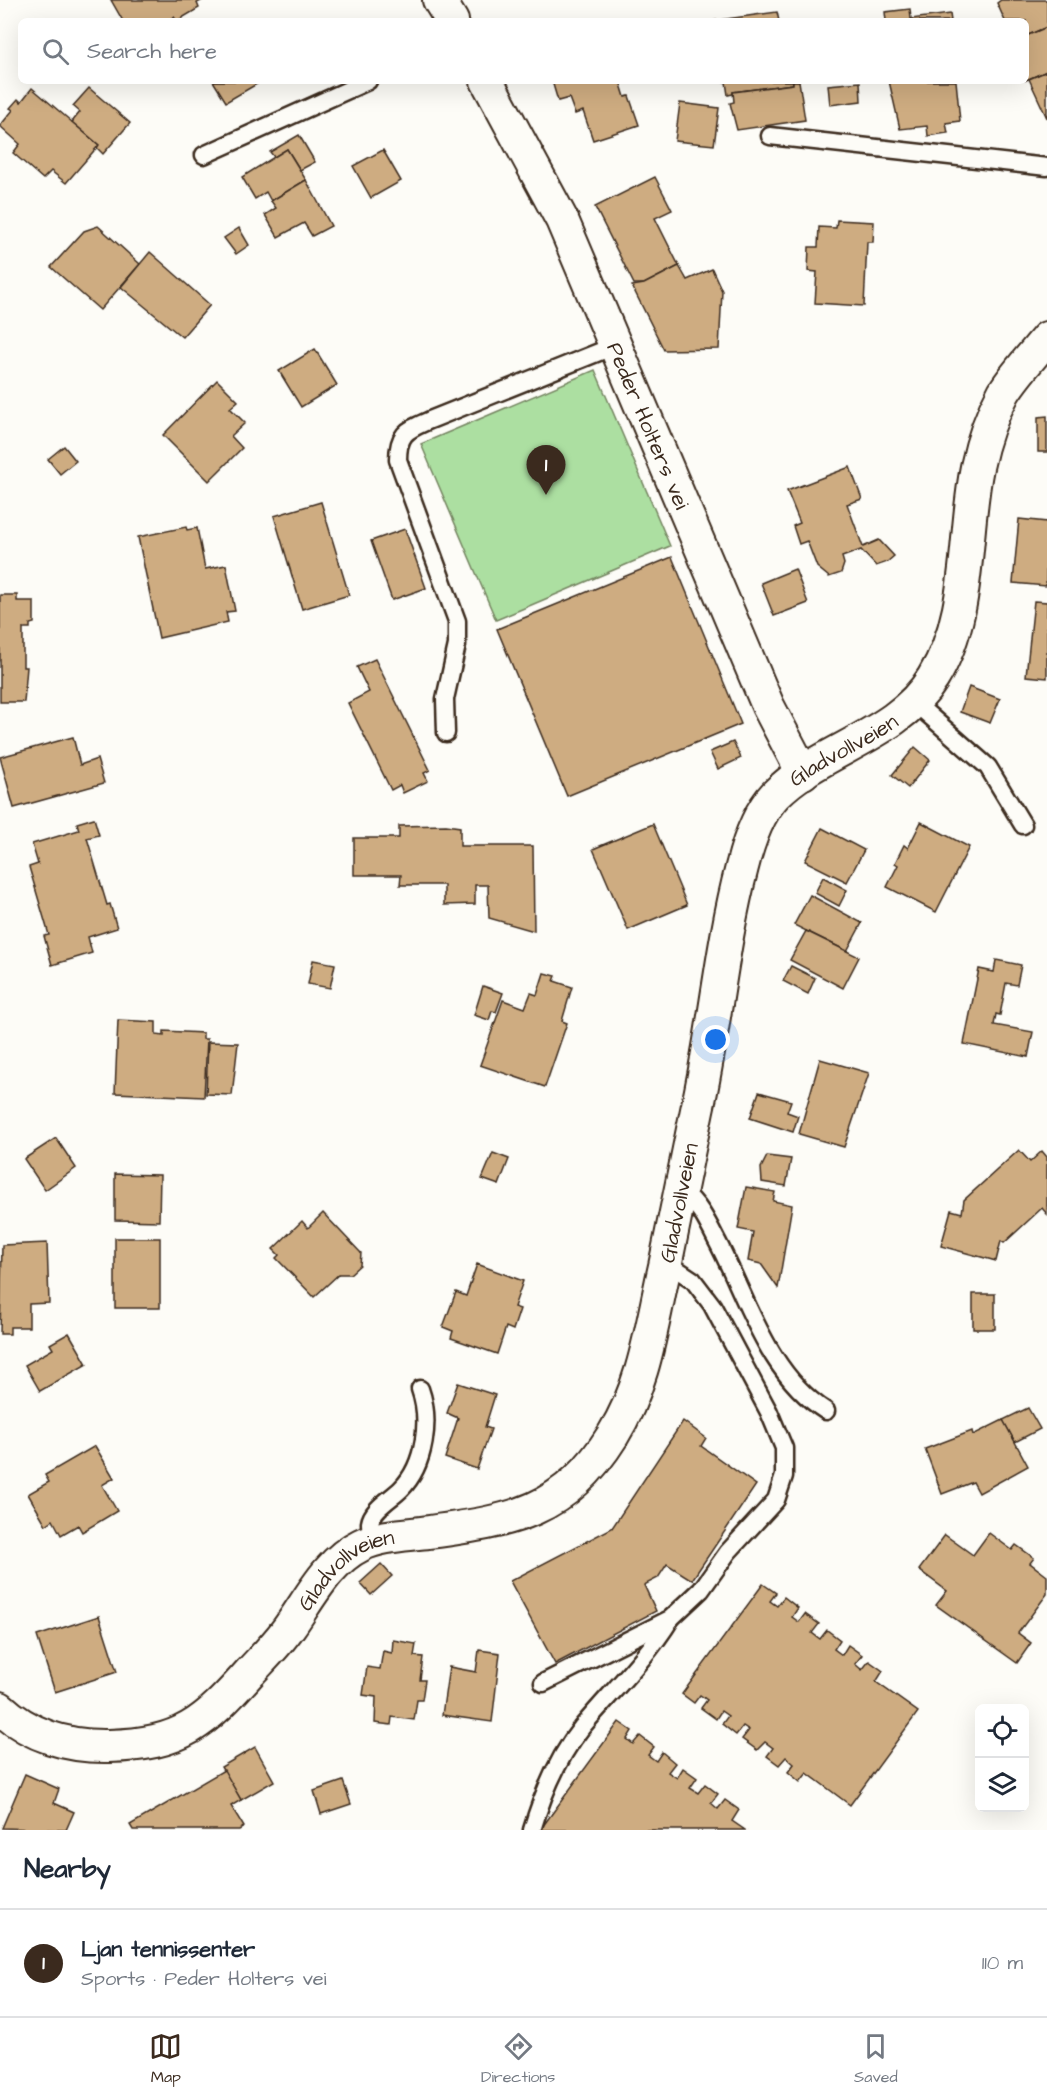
<!DOCTYPE html>
<html lang="en">
<head>
<meta charset="utf-8">
<style>
	body { margin:0; font-family:"Architects Daughter",sans-serif; background:#f2f2f3; color:#1f2937 }
	.controls { position:absolute; right:18px; bottom:18px; display:grid; overflow:hidden; border-radius:9px; box-shadow:0 6px 24px #0002 }
	.controls button { width:54px; height:54px; display:grid; place-items:center; padding:0; border:0; border-bottom:2px solid #e0e1e3; background:#fff; color:#1f2937; font:30px sans-serif }
	.you { position:absolute; left:716px; top:1040px; width:21px; height:21px; margin:-15px; border:4px solid #fff; border-radius:50%; background:#1a73e8; box-shadow:0 0 0 9px #1a73e833 }
	.badge { display:grid; place-items:center; width:39px; height:39px; border-radius:50%; background:#3b2a1e; color:#fff; font-size:20px; font-weight:700 }
	.pin { position:absolute; translate:-50% -50px; filter:drop-shadow(0 2px 3px #0008) }
	.pin::after { content:''; position:absolute; top:32px; width:21px; height:18px; background:inherit; clip-path:polygon(0 0,100% 0,50% 100%) }
	.list { margin:0; padding:0; list-style:none }
	h2 { display:flex; justify-content:space-between; align-items:center; height:78px; margin:0; padding:0 24px; font-size:26px }
	h2 small { font-size:20px; font-weight:400; color:#747a83 }
	.list li { display:grid; grid-template-columns:39px 1fr auto; gap:18px; align-items:center; box-sizing:border-box; height:108px; padding:0 24px; border-top:2px solid #e0e1e3 }
	.list b { display:block; font-size:22px; white-space:nowrap }
	.list p { margin:0; font-size:20px; white-space:nowrap; color:#747a83 }
	.list em { font-size:20px; font-style:normal; color:#747a83 }
	.icon { flex:none; width:33px; height:33px; fill:none; stroke:currentColor; stroke-width:2; stroke-linecap:round; stroke-linejoin:round }
	.map { position:relative; flex:none; width:1047px; height:1830px; overflow:hidden }
	.search { position:absolute; background:#fff; box-shadow:0 6px 24px #0002; left:18px; right:18px; top:18px; height:66px; display:flex; align-items:center; gap:15px; box-sizing:border-box; padding:0 21px; border-radius:9px; color:#747a83; font-size:22px }
	.sheet { height:186px; background:#fff }
	nav { display:flex; justify-content:space-around; align-items:center; box-sizing:border-box; height:84px; border-top:2px solid #e0e1e3; background:#fff; font-size:16px; color:#747a83 }
	nav a { display:grid; justify-items:center; gap:3px }
	nav .on { color:#3b2a1e }
	.map>svg:first-child { display:block }
</style>
</head>
<body>
<div class="map">
<svg width="1047" height="1830" viewBox="0 0 1047 1830">
	<rect width="100%" height="100%" fill="#fdfcf7"/>
	<filter id="ink" filterUnits="userSpaceOnUse"><feTurbulence type="fractalNoise" baseFrequency=".0167" numOctaves="2"/><feDisplacementMap in="SourceGraphic" scale="12" xChannelSelector="R" yChannelSelector="G"/><feConvolveMatrix kernelMatrix="1 2 1 2 8 2 1 2 1" color-interpolation-filters="sRGB"/></filter>
	<g filter="url(#ink)">
		<polygon fill="#acdfa1" stroke="#748460" stroke-width="1.5" points="595,370 670,546 496,620 421,444"/>
		<g fill="#ceac81" stroke="#3b2a1e" stroke-width="1.5">
			<polygon points="111,0 203,0 197,3 199,8 177,21 174,17 166,21 123,21"/>
			<polygon points="1001,0 1047,0 1047,27 1026,36 1026,21 1005,21 997,3"/>
			<polygon points="910,9 911,19 950,14 951,21 886,21 885,12"/>
			<polygon points="777,12 779,21 712,21"/>
			<polygon points="1047,27 1047,71 1026,80 1026,36"/>
			<polygon points="1047,71 1047,118 1029,79"/>
			<polygon points="213,81 262,81 226,102"/>
			<polygon points="552,81 620,81 625,97 629,96 639,125 593,140 583,111 575,114 569,98 558,101"/>
			<polygon points="721,81 793,81 793,84 733,92 733,94 728,95 726,82"/>
			<polygon points="793,81 799,81 805,120 737,130 730,103 734,102 733,92 793,84"/>
			<polygon points="889,81 956,81 960,121 946,123 948,133 928,136 927,126 900,129"/>
			<polygon points="860,82 861,101 830,105 828,85"/>
			<polygon points="32,88 99,145 66,183 51,171 43,179 13,153 20,144 0,126 13,110 10,108 18,99 21,102"/>
			<polygon points="89,88 130,123 103,154 97,148 99,145 72,122 80,112 73,106"/>
			<polygon points="680,103 719,108 714,145 675,141"/>
			<polygon points="299,135 315,162 300,170 287,149 274,157 270,152"/>
			<polygon points="287,149 306,180 271,201 266,192 255,199 242,177"/>
			<polygon points="383,150 401,181 371,198 353,166"/>
			<polygon points="655,177 672,210 655,218 679,266 644,284 634,284 595,207"/>
			<polygon points="306,180 331,226 312,236 304,223 278,237 265,215 276,208 271,201"/>
			<polygon points="837,220 874,222 873,242 867,242 864,306 815,303 817,272 808,271 809,247 818,247 819,227 836,228"/>
			<polygon points="98,226 140,264 100,310 51,267 84,231"/>
			<polygon points="239,228 249,245 236,254 224,238"/>
			<polygon points="150,252 210,305 182,337 121,287"/>
			<polygon points="679,266 687,280 712,269 722,291 719,349 664,350 632,286 644,284"/>
			<polygon points="315,349 337,385 301,407 279,371"/>
			<polygon points="217,380 238,401 230,408 245,423 231,436 242,448 209,481 163,435"/>
			<polygon points="1047,416 1047,452 1038,452 1038,417"/>
			<polygon points="64,446 76,461 60,474 48,459"/>
			<polygon points="850,467 862,499 847,504 863,547 879,540 894,556 887,562 876,566 861,550 842,557 844,564 841,573 829,577 817,567 807,541 799,544 793,526 800,523 787,491"/>
			<polygon points="321,502 349,595 302,609 274,516"/>
			<polygon points="1019,519 1047,522 1046,586 1013,583"/>
			<polygon points="186,527 187,530 197,528 205,569 226,565 235,611 226,612 228,622 159,638 138,537"/>
			<polygon points="405,529 426,588 392,600 371,541"/>
			<polygon points="672,557 741,724 567,796 497,629"/>
			<polygon points="795,569 808,603 774,616 761,583"/>
			<polygon points="0,595 17,595 17,601 34,601 34,623 30,624 30,628 23,628 23,667 27,667 24,702 0,702"/>
			<polygon points="1034,601 1047,602 1047,678 1026,676"/>
			<polygon points="375,659 430,770 424,773 428,781 403,793 400,785 391,790 348,703 369,692 357,667"/>
			<polygon points="969,687 1000,699 990,723 960,712"/>
			<polygon points="73,737 80,765 97,759 104,783 14,808 0,757"/>
			<polygon points="733,742 741,758 718,769 710,752"/>
			<polygon points="915,747 930,760 908,788 892,775"/>
			<polygon points="94,818 99,835 87,838 107,905 110,904 117,928 88,937 92,953 52,965 44,936 49,935 29,867 38,864 32,844 79,830 77,823"/>
			<polygon points="921,822 969,847 936,912 887,887 898,865 895,863 904,845 908,848"/>
			<polygon points="653,824 687,905 628,930 593,849"/>
			<polygon points="446,825 460,827 460,846 533,846 534,931 489,918 488,885 475,885 475,904 444,905 444,885 400,885 401,875 354,875 354,838 399,838 399,826"/>
			<polygon points="822,828 864,850 847,882 805,861"/>
			<polygon points="823,877 847,890 839,906 815,893"/>
			<polygon points="810,895 862,923 847,951 794,925"/>
			<polygon points="806,931 859,957 843,988 790,960"/>
			<polygon points="313,960 335,964 330,988 308,984"/>
			<polygon points="996,960 1021,965 1017,985 1006,983 1000,1015 996,1014 994,1025 1033,1032 1028,1057 964,1044 979,969 994,972"/>
			<polygon points="791,966 815,978 808,994 783,981"/>
			<polygon points="544,973 556,976 554,981 572,987 562,1021 567,1023 545,1087 480,1065 503,1000 525,1008 531,993 537,995"/>
			<polygon points="483,986 503,993 496,1012 492,1011 489,1020 474,1015"/>
			<polygon points="118,1020 156,1022 156,1035 164,1036 164,1031 203,1033 203,1039 207,1039 204,1097 115,1093"/>
			<polygon points="208,1042 238,1043 232,1095 206,1094"/>
			<polygon points="820,1059 869,1073 844,1147 799,1134"/>
			<polygon points="759,1092 791,1101 787,1112 798,1116 793,1132 750,1118"/>
			<polygon points="56,1138 76,1168 45,1190 24,1159"/>
			<polygon points="1019,1150 1030,1162 1042,1151 1047,1157 1047,1214 1042,1208 1004,1243 1001,1241 996,1261 941,1246 951,1210 962,1213 964,1200"/>
			<polygon points="493,1153 509,1159 499,1185 482,1179"/>
			<polygon points="767,1156 791,1159 786,1186 762,1182 761,1168"/>
			<polygon points="115,1174 160,1175 159,1221 115,1220"/>
			<polygon points="746,1187 775,1192 773,1201 792,1205 778,1288 761,1264 748,1261 753,1232 738,1229"/>
			<polygon points="323,1213 361,1253 360,1265 350,1274 339,1274 314,1297 276,1258 279,1255 273,1249 302,1221 308,1228"/>
			<rect x="115" y="1238" width="45" height="70"/>
			<polygon points="47,1243 49,1303 29,1304 29,1327 10,1327 10,1334 0,1334 2,1245"/>
			<polygon points="477,1264 523,1281 514,1307 520,1309 513,1330 506,1327 497,1354 451,1338 453,1331 443,1327 456,1292 466,1296"/>
			<rect x="973" y="1294" width="22" height="35"/>
			<polygon points="69,1333 87,1364 40,1391 25,1365 53,1349 50,1344"/>
			<polygon points="458,1383 495,1395 485,1427 491,1429 477,1469 445,1458 458,1418 447,1413"/>
			<polygon points="1028,1408 1040,1429 1015,1442 1003,1420"/>
			<polygon points="1003,1420 1028,1466 979,1493 973,1482 942,1494 925,1449 972,1431 973,1435"/>
			<polygon points="683,1421 706,1438 701,1446 756,1485 692,1580 667,1564 658,1578 644,1585 656,1611 555,1664 510,1581 612,1528"/>
			<polygon points="95,1446 114,1478 102,1485 117,1511 82,1532 78,1525 61,1535 53,1520 46,1525 28,1494 49,1482 45,1475"/>
			<polygon points="989,1533 1012,1550 1016,1545 1034,1558 1030,1563 1047,1576 1047,1594 1018,1633 1031,1643 1017,1663 936,1605 947,1591 919,1570 945,1535 973,1555"/>
			<polygon points="381,1564 392,1576 371,1595 360,1583"/>
			<polygon points="763,1584 776,1593 770,1601 777,1606 784,1597 798,1608 792,1617 799,1622 805,1614 819,1624 812,1633 820,1639 827,1630 840,1640 834,1649 842,1655 848,1645 862,1655 855,1664 862,1670 869,1661 883,1671 876,1682 918,1712 850,1805 807,1773 800,1782 788,1772 794,1764 786,1757 779,1765 767,1756 773,1748 765,1742 757,1750 742,1739 749,1730 743,1726 736,1735 722,1724 728,1716 721,1711 716,1719 701,1708 707,1700 700,1695 694,1703 682,1694"/>
			<polygon points="99,1616 117,1672 55,1692 37,1636"/>
			<polygon points="393,1640 416,1644 414,1656 423,1657 420,1680 425,1680 422,1700 417,1700 414,1720 392,1717 391,1725 375,1723 376,1697 363,1695 367,1667 380,1669 383,1651 392,1653"/>
			<polygon points="479,1650 500,1653 492,1722 442,1715 449,1667 476,1672"/>
			<polygon points="619,1722 632,1731 627,1739 633,1744 640,1736 654,1747 648,1755 656,1761 662,1752 675,1763 668,1772 677,1778 683,1768 697,1778 690,1788 698,1793 705,1784 718,1794 711,1803 718,1809 725,1800 739,1810 732,1821 745,1830 540,1830"/>
			<polygon points="255,1747 274,1781 241,1800 221,1767"/>
			<polygon points="224,1770 241,1800 231,1806 244,1827 239,1830 133,1830 130,1825"/>
			<polygon points="25,1774 59,1789 54,1803 74,1812 66,1830 2,1828"/>
			<polygon points="343,1781 351,1804 321,1814 314,1791"/>
		</g>
		<g fill="none" stroke-linecap="round" stroke-linejoin="round">
			<defs>
				<g id="lane">
					<polyline points="770,136 1047,167"/>
					<polyline points="204,155 368,81"/>
					<polyline points="914,702 988,767 1023,825"/>
					<path d="M446,733l-1,-34 12,-54v-24l-59,-161c0,-28 10,-30 32,-40l184,-74"/>
					<path d="M682,1191c16,12 25,30 34,48 31,58 51,135 110,172"/>
					<path d="M372,1542c0,-6 -2,-13 -2,-19 2,-14 21,-24 31,-34 24,-24 30,-69 19,-100"/>
					<polyline points="543,1683 670,1619 701,1590 728,1552 776,1500 784,1476 784,1448 769,1412 712,1305 693,1280 666,1262"/>
					<path d="M532,1830c11,-37 26,-73 50,-103 30,-36 63,-67 88,-107"/>
				</g>
				<g id="street">
					<polyline points="439,0 452,21"/>
					<path id="s1" d="M487,81l75,139 206,486 35,67"/>
					<path id="s2" d="M0,1708c30,28 69,39 109,38 73,-2 95,-22 142,-75 13,-14 28,-29 39,-45 20,-28 38,-65 71,-81 20,-10 46,-10 68,-13 84,-11 136,-20 184,-97 32,-51 39,-112 52,-169 11,-52 21,-104 32,-156 18,-80 24,-163 45,-243 6,-24 16,-54 33,-72 46,-47 122,-58 158,-117 39,-63 30,-141 44,-211 5,-24 15,-53 27,-75 12,-19 29,-37 43,-54"/>
				</g>
			</defs>
			<use href="#lane" stroke="#3b2a1e" stroke-width="21"/>
			<use href="#street" stroke="#3b2a1e" stroke-width="36"/>
			<use href="#lane" stroke="#fdfcf7" stroke-width="16"/>
			<use href="#street" stroke="#fdfcf7" stroke-width="32"/>
		</g>
	</g>
	<g text-anchor="middle" stroke-width="6" stroke-linejoin="round" paint-order="stroke">
		<g font-size="22" fill="#3b2a1e" stroke="#fdfcf7">
			<text dy="8" stroke="none"><textPath href="#s1" startOffset="381">Peder Holters vei</textPath></text>
			<text dy="8" stroke="none"><textPath href="#s2" startOffset="1488">Gladvollveien</textPath></text>
			<text dy="8" stroke="none"><textPath href="#s2" startOffset="984">Gladvollveien</textPath></text>
			<text dy="8" stroke="none"><textPath href="#s2" startOffset="428">Gladvollveien</textPath></text>
		</g>
	</g>
</svg>
<div class="controls">
<button><svg class="icon" aria-label="locate" viewBox="0 0 24 24"><circle cx="12" cy="12" r="6"/><path d="M12 2v4M12 18v4M2 12h4M18 12h4"/></svg></button>
<button><svg class="icon" aria-label="layers" viewBox="0 0 24 24"><path d="M12 4l9 5-9 5-9-5zM3 14l9 5 9-5"/></svg></button>
</div>
<div class="you"></div>
<div class="pin badge" style="left:546px;top:495px">1</div>
<div class="search"><svg class="icon" aria-label="search" viewBox="0 0 24 24"><circle cx="10" cy="10" r="6"/><path d="M15 15l6 6"/></svg>Search here</div>
</div>
<section class="sheet">
<h2>Nearby<small></small></h2>
<ul class="list">
<li><span class="badge">1</span><div><b>Ljan tennissenter</b><p>Sports · Peder Holters vei</p></div><em>110 m</em></li>
</ul>
</section>
<nav>
<a class="on"><svg class="icon" aria-label="map" viewBox="0 0 24 24"><path d="M3 6l6-2 6 2 6-2v14l-6 2-6-2-6 2zM9 4v14M15 6v14"/></svg>Map</a>
<a><svg class="icon" aria-label="directions" viewBox="0 0 24 24"><path d="M12 3l9 9-9 9-9-9zM9 14v-3h6M13 9l2 2-2 2"/></svg>Directions</a>
<a><svg class="icon" aria-label="saved" viewBox="0 0 24 24"><path d="M7 4h10v16l-5-4-5 4z"/></svg>Saved</a>
</nav>
</body>
</html>
